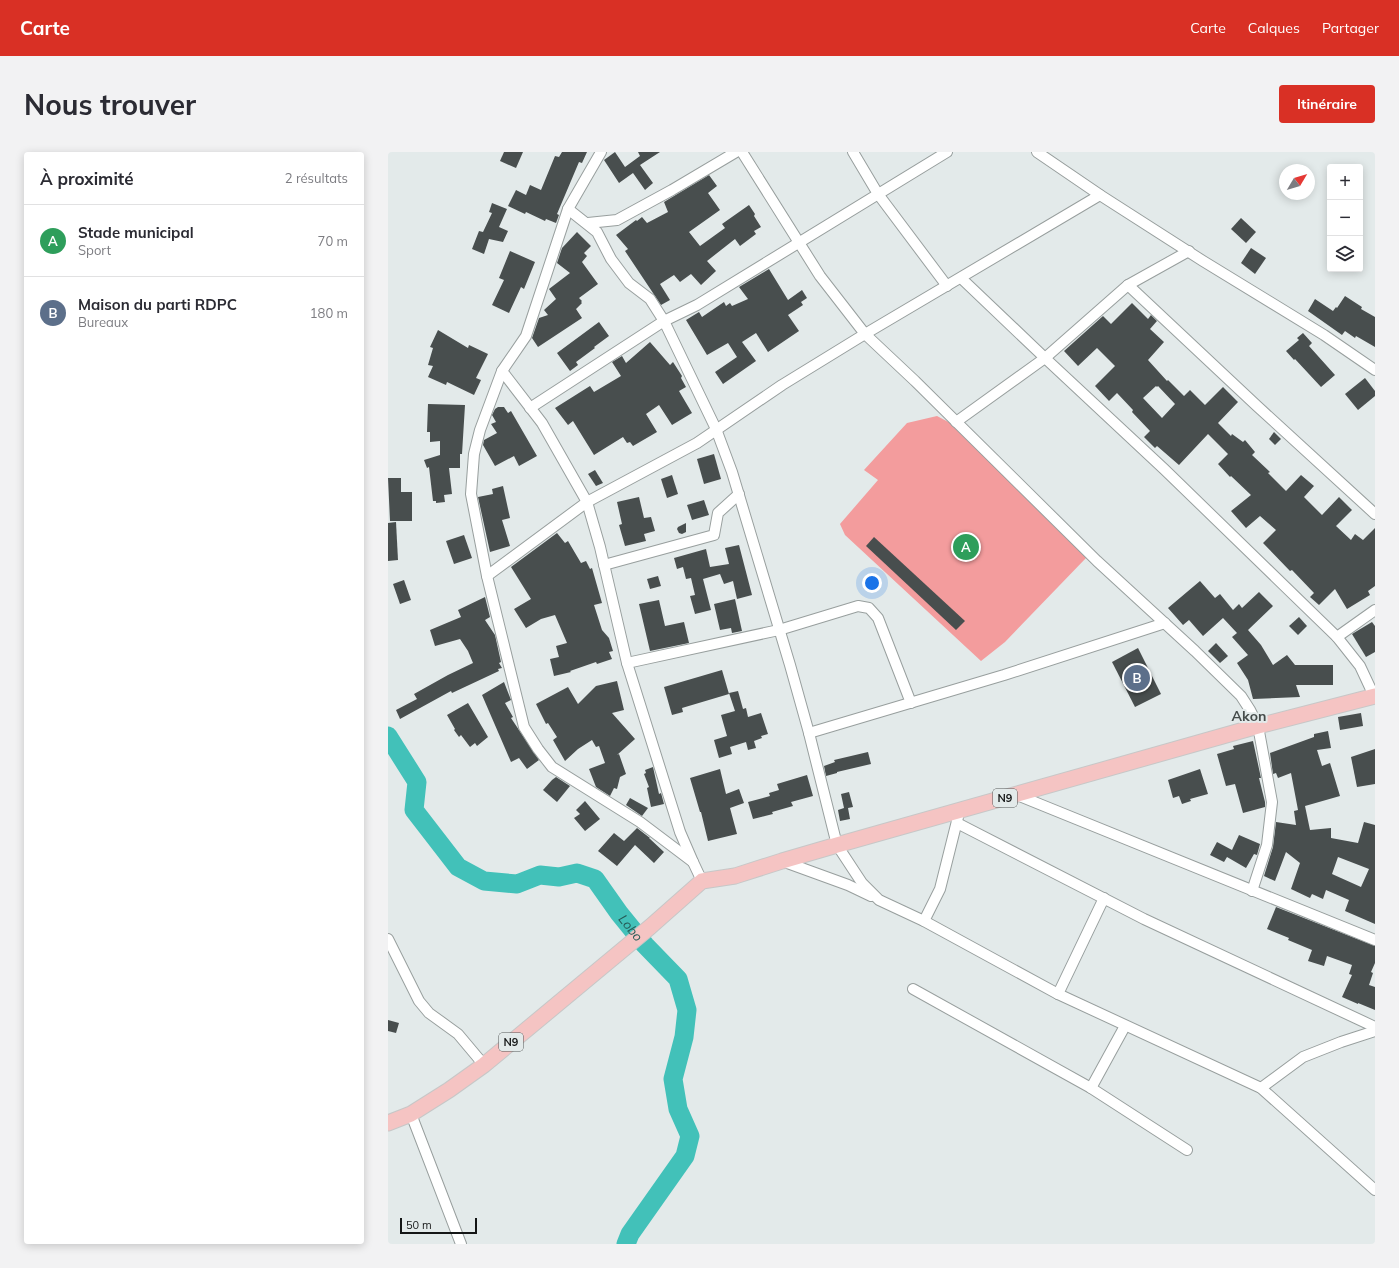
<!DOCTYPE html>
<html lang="fr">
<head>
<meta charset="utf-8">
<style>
	body { margin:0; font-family:Mulish,sans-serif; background:#f2f2f3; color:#2b2b33 }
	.controls { position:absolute; right:12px; top:12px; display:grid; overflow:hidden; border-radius:4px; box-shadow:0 2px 10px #0003 }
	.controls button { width:36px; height:36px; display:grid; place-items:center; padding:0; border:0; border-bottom:1px solid #e1e1e2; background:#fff; color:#2b2b33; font:20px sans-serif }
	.compass { position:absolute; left:891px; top:12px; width:36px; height:36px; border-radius:50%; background:#fff; box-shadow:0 2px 10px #0003; rotate:52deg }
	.scale { position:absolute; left:12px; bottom:10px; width:77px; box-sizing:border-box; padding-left:4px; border:2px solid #141616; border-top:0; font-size:11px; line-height:14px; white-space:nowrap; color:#141616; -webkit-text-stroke:3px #e3eaea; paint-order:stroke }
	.you { position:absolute; left:484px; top:431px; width:14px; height:14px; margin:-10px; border:3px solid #fff; border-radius:50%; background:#1a73e8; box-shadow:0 0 0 6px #1a73e833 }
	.badge { display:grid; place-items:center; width:26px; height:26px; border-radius:50%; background:#d93025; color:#fff; font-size:13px; font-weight:700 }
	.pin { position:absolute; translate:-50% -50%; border:2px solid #fff; box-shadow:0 1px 4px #0006 }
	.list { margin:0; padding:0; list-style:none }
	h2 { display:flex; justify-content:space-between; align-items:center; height:52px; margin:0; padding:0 16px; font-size:17px }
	h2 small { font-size:13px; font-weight:400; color:#7c7c81 }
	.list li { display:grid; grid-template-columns:26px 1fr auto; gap:12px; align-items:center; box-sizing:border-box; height:72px; padding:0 16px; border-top:1px solid #e1e1e2 }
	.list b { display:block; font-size:15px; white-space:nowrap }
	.list p { margin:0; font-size:13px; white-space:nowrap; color:#7c7c81 }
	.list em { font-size:13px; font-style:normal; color:#7c7c81 }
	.icon { flex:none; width:22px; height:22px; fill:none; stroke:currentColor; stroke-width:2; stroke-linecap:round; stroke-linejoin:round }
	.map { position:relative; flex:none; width:987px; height:1092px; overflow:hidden; border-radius:4px }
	header { display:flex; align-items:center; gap:24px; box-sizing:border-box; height:56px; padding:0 20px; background:#d93025; color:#fff }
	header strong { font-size:19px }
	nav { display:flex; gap:22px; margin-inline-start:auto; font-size:14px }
	.intro { display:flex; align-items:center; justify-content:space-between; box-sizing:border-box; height:96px; padding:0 24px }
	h1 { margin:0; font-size:28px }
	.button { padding:10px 18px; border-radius:4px; background:#d93025; color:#fff; font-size:14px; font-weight:700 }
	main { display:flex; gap:24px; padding:0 24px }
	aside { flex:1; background:#fff; border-radius:4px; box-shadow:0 2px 10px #0003 }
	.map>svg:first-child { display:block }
</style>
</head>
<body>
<header>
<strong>Carte</strong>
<nav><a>Carte</a><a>Calques</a><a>Partager</a></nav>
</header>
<div class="intro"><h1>Nous trouver</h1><a class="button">Itinéraire</a></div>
<main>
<aside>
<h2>À proximité<small>2 résultats</small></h2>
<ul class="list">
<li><span class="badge" style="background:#2e9e5b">A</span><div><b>Stade municipal</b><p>Sport</p></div><em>70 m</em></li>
<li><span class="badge" style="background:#5c6f8a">B</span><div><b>Maison du parti RDPC</b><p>Bureaux</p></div><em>180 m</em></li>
</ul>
</aside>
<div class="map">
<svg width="987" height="1092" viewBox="0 0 987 1092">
	<rect width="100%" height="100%" fill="#e3eaea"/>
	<polygon fill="#f39c9d" points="549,264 568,274 698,406 617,490 593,509 457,383 452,372 490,328 476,318 519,271"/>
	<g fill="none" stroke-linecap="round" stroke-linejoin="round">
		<path stroke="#42c1b9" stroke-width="19" id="s1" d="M0,584l29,46 -3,28 44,57 26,14 33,3 23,-9 19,2 18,-4 18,6 24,34 26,32 33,34 9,31 -3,27 -11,42 5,30 12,27 -5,20 -55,78 -4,10"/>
	</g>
	<g fill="#484e4e" fill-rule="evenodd">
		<polygon points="116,0 135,0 128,16 112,9"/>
		<polygon points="174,0 199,0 194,11 191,10 169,62 171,63 168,71 158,67 157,69 138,60 137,62 120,54 128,38 138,43 142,33 153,38 167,4 171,5"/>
		<polygon points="227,0 237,15 252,4 250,0 272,0 252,13 265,31 257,38 245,21 231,31 216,8"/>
		<polygon points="321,23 329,34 320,41 332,58 301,80 312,94 337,76 334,72 361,53 367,62 366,64 373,75 366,79 368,82 352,94 347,87 319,109 328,119 313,133 303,122 292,130 286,123 272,132 282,148 273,153 237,99 240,97 228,83 248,68 249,69 254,65 259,71 280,60 276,50"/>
		<polygon points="104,51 119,57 111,75 120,79 115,90 101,87 96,102 84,97 91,79 95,80 104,61 101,60"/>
		<polygon points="853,66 868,80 858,91 843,77"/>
		<polygon points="189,80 203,94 196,101 199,104 194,110 210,132 191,146 194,149 193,150 194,151 188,157 194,166 150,195 144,186 151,166 160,163 156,158 168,147 161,137 182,121 169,111 174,96"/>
		<polygon points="863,96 878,106 867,122 853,111"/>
		<polygon points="122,99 147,110 136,137 133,135 121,161 104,153 116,128 111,126"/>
		<polygon points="381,117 400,148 414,138 419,146 413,150 415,153 400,163 411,179 380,200 368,181 354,190 368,209 335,232 327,220 349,205 340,191 319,203 298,168 311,160 314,165 336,150 338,154 342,151 344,154 360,147 351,135"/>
		<polygon points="957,144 974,155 973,157 987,165 987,195 968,184 967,186 957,179 954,183 920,159 927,147 945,159 948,155 949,156"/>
		<path d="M744,151l16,16 3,-4 6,6 -7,8 14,13 -16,18 19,21 1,-1 16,16 6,-6 15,15 18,-18 15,15 -20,21 13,13 1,-2 11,8 2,-2 10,12 -3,3 18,17 -2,1 18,18 15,-16 13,11 -10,11 18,18 17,-18 13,13 -16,16 15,14 4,-6 8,6 12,-12v58l-7,5 2,4 -23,14 -12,-20 -16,16 -9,-8 4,-4 -22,-23 -2,1 -27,-28 13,-13 -16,-14 -14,12 -15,-17 20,-16 -20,-19 -1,1 -12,-13 10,-10 -20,-20 -29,31 -22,-19 -2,2 -11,-11 6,-6 -18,-19 1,-2 -16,-17 -8,8 -14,-15 20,-20 -18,-18 -19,18 -14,-15 39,-35 8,8zM768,234l1,1 1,-1 17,18 -13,14 -19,-20z"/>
		<polygon points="211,170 221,184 206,195 207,196 188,210 190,213 182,219 169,201"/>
		<polygon points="50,178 80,196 81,193 100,202 88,226 93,228 86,243 59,230 58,233 40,225 45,214 40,213 45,196 42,195"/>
		<polygon points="915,181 924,191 921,194 947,223 933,235 907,207 906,208 898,199 911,188 909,186"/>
		<polygon points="262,190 282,213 285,210 294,224 293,226 298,235 291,239 304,261 284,273 271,253 258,262 269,280 245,294 242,290 239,291 235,285 206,303 185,269 180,273 167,256 202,234 206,240 233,224 224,210 234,204 238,211"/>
		<polygon points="977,226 987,239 987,244 970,258 957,242"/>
		<polygon points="40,252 77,253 74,302 72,302 72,316 61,316 64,342 56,343 57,350 48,351 48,349 45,349 41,315 39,316 36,308 52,303 52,289 42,290 42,280 39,280"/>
		<polygon points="110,255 116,255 120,261 123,259 149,304 131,314 126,304 107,314 95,293 96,288 109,281 103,272 108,270 104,263 107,257"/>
		<polygon points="886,280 893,287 887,293 881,287"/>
		<polygon points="326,302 333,327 316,332 309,307"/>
		<polygon points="207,318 215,331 208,334 200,322"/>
		<polygon points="284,323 290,342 279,346 273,327"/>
		<polygon points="0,326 13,326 13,340 24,340 24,369 2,369"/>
		<polygon points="115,334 122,366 114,368 122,394 102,400 90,345 105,342 104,337"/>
		<polygon points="251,345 256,366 263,365 267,379 256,382 258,389 237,394 231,373 234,372 229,350"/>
		<polygon points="316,348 321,363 304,368 299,353"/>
		<polygon points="8,370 10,408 0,409 0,371"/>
		<polygon points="298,371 298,380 294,382 291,381 289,377 290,375"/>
		<polygon points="169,381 177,391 180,389 193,411 198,409 202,417 204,416 214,451 206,453 214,478 221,486 225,499 221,500 224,507 209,512 208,510 182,519 183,520 166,524 162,507 171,505 168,494 179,491 167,463 153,467 138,476 126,457 143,447 123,415"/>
		<polygon points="76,383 84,406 66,412 58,389"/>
		<polygon points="486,385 577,469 568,478 478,394"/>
		<polygon points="351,393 364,443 349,447 345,429 336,432 332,422 315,427 323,458 307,462 302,444 307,443 303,426 298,427 295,415 289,417 286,406 318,397 322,415 341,412 337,396"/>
		<polygon points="270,424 273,434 262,437 259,427"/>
		<polygon points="16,428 23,448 12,452 5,432"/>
		<polygon points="812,429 827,446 832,442 845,458 851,452 854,456 871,440 885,454 860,478 873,493 885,513 899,503 907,513 945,513 945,533 908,533 912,545 865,547 860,528 849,511 860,503 844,485 849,481 835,466 815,484 801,468 795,473 780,456"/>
		<polygon points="97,445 102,465 97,468 107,483 113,510 111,511 114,516 110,517 111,519 64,541 63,539 12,567 8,558 29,547 26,542 60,523 85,511 80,499 72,487 47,494 42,478 73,465 70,458"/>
		<polygon points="347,447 354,479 344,481 343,476 332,478 326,452"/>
		<polygon points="271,448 277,474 296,470 301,491 262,499 251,452"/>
		<polygon points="911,465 919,474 910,483 901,474"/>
		<polygon points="984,470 987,474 987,500 978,505 964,482"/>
		<polygon points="828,491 840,504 832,511 820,499"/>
		<polygon points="750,496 773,542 747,555 724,510"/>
		<polygon points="334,518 341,542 294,556 295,560 284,563 276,535"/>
		<polygon points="229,529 236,558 224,561 247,587 229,603 231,602 238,622 232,625 229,637 226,636 222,644 208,635 201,617 217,611 211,594 208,595 204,588 190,597 177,609 165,588 169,585 160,571 158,572 148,552 180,535 190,552 208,534"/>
		<polygon points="116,530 123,548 117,551 125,565 123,566 151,608 139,617 131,606 123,610 94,543"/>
		<polygon points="350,539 355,557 358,556 360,565 373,561 380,582 373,584 374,586 366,589 368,596 360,598 358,590 342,595 344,602 331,606 326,588 339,584 333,563 347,559 341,541"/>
		<polygon points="80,551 100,585 89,594 87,591 82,595 73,583 71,585 66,578 67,577 59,563"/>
		<polygon points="973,561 975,574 952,578 950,565"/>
		<path d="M940,579l3,17 -14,2 5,16 8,-3 10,33 -35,10 5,24 21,-2v10l27,5 6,-21 11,3v99l-30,-13 4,-11 -23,-10 -3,9 -11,-5 -2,4 -19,-9 9,-26 -14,-11 -11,29 -11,-5 9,-29 3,-25 20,3 -2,-14 4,-1 -7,-37 -13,5 -2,-5 -3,1 -3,-21 44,-16v-3zM950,705l31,12 -8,18 -29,-13z"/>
		<polygon points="865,589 873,626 871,626 877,650 877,655 855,661 847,632 838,634 829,602 846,597 845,594"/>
		<polygon points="987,597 987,632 969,635 963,605"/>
		<polygon points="480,600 483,612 449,620 449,621 438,624 436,614 447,610 446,608"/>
		<polygon points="265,615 271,642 273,641 276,652 263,655 259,636 261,635 256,622 258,621 257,618"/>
		<polygon points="332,617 338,642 351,637 356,651 342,656 349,682 320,689 313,660 312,660 302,626"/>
		<polygon points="812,617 820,642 802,647 803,649 794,652 791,644 785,646 780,628"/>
		<polygon points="419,623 425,644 403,650 405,654 384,660 385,662 365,667 360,650 382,644 381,641 391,638 389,632"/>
		<polygon points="168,625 182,634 169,650 155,638 164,628"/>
		<polygon points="461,640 465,655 460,656 462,667 452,669 450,658 456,656 453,642"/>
		<polygon points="242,646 260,656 254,664 238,653"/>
		<polygon points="197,649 212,667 197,679 186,666 192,662 188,658"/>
		<polygon points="249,676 262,686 261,686 276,700 266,711 247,693 229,714 210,699 226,681 236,689"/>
		<polygon points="851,683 872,692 869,703 866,702 858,716 839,705 836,710 822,703 829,690 844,698"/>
		<polygon points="888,755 987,794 987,811 983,820 985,821 981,833 987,835 987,858 970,851 970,852 954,845 964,823 961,822 964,813 939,804 936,814 920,809 924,798 900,788 901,786 879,777"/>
		<polygon points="0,868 11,871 8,881 0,879"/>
	</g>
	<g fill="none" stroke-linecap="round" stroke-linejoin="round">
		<defs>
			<g id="minor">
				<polyline points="213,0 180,57 138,184 114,219 92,278 86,302 83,342 99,424 136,575 150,597 164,615 252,670 305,710"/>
				<polyline points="354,0 432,124 477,182 527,229 709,409 807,499 853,544 862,558 870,574 884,650 879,693 864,739"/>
				<polyline points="465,0 490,42 559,134"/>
				<polyline points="649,0 712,43 815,109 936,183 987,218"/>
				<polyline points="180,57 209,80 223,107 241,131 262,147 276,169 328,277 344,320 402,513 421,581 449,693 474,731 491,748 536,769 670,842 873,936 987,1038"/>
				<polyline points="200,71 229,68 284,38 348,0"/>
				<polyline points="573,126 657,206 776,317 949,485 972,514 986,544"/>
				<polyline points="740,133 869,254 987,362"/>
				<polyline points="114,219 154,271 199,350 212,395 239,511 292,680 305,710 314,729"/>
				<polyline points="142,256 276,169 309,153 559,0"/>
				<polyline points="568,270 657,206 740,133 801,99"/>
				<polyline points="216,413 326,383 330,361 351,342"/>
				<polyline points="99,424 199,350 309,291 394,233 477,182 712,43"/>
				<polyline points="949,485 987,458"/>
				<polyline points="239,511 391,478 470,454 481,456 490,466 523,551"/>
				<polyline points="421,581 616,523 777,471"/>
				<polyline points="629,643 987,788"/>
				<polyline points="569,671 756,767 987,875"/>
				<polyline points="394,709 460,733 483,744"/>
				<polyline points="536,769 552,737 570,665"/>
				<polyline points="0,787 31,849 41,861 70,882 96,913"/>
				<polyline points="525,837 703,936 799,998"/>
				<polyline points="670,842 716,746"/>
				<polyline points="703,936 737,874"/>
				<polyline points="873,936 915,905 953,890 987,879"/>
				<polyline points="23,962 73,1092"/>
			</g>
			<polyline id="highway" points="0,971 23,962 61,938 96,913 262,775 314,729 347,724 394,709 449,693 870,574 987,544"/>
		</defs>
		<use href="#minor" stroke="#989f9e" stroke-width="12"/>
		<use href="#highway" stroke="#c7c7c7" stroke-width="17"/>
		<use href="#minor" stroke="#fff" stroke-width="10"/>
		<use href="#highway" stroke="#f5c4c3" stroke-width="15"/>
	</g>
	<g text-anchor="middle" stroke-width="4" stroke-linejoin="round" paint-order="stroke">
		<g fill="#e3eaea" stroke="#525656" stroke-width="1">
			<rect x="605" y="637" width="24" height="18" rx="3"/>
			<rect x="111" y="881" width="24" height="18" rx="3"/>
		</g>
		<g font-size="11" font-weight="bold" fill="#141616">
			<text x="617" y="650">N9</text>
			<text x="123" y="894">N9</text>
		</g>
		<g font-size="13" font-style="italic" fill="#265a56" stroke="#e3eaea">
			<text dy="5" stroke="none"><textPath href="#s1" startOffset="359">Lobo</textPath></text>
		</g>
		<g font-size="14" font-weight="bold" fill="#454b4a" stroke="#e3eaea">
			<text x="861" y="569">Akon</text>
		</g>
	</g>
</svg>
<div class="controls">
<button>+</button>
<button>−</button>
<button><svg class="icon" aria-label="layers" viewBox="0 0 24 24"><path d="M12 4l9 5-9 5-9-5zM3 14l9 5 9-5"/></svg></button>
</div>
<svg class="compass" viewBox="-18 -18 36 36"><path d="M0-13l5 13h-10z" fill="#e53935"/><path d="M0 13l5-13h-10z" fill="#7c7c81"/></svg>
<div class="scale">50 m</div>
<div class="you"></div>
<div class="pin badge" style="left:578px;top:395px;background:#2e9e5b">A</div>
<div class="pin badge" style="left:749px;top:526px;background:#5c6f8a">B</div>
</div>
</main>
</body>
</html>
